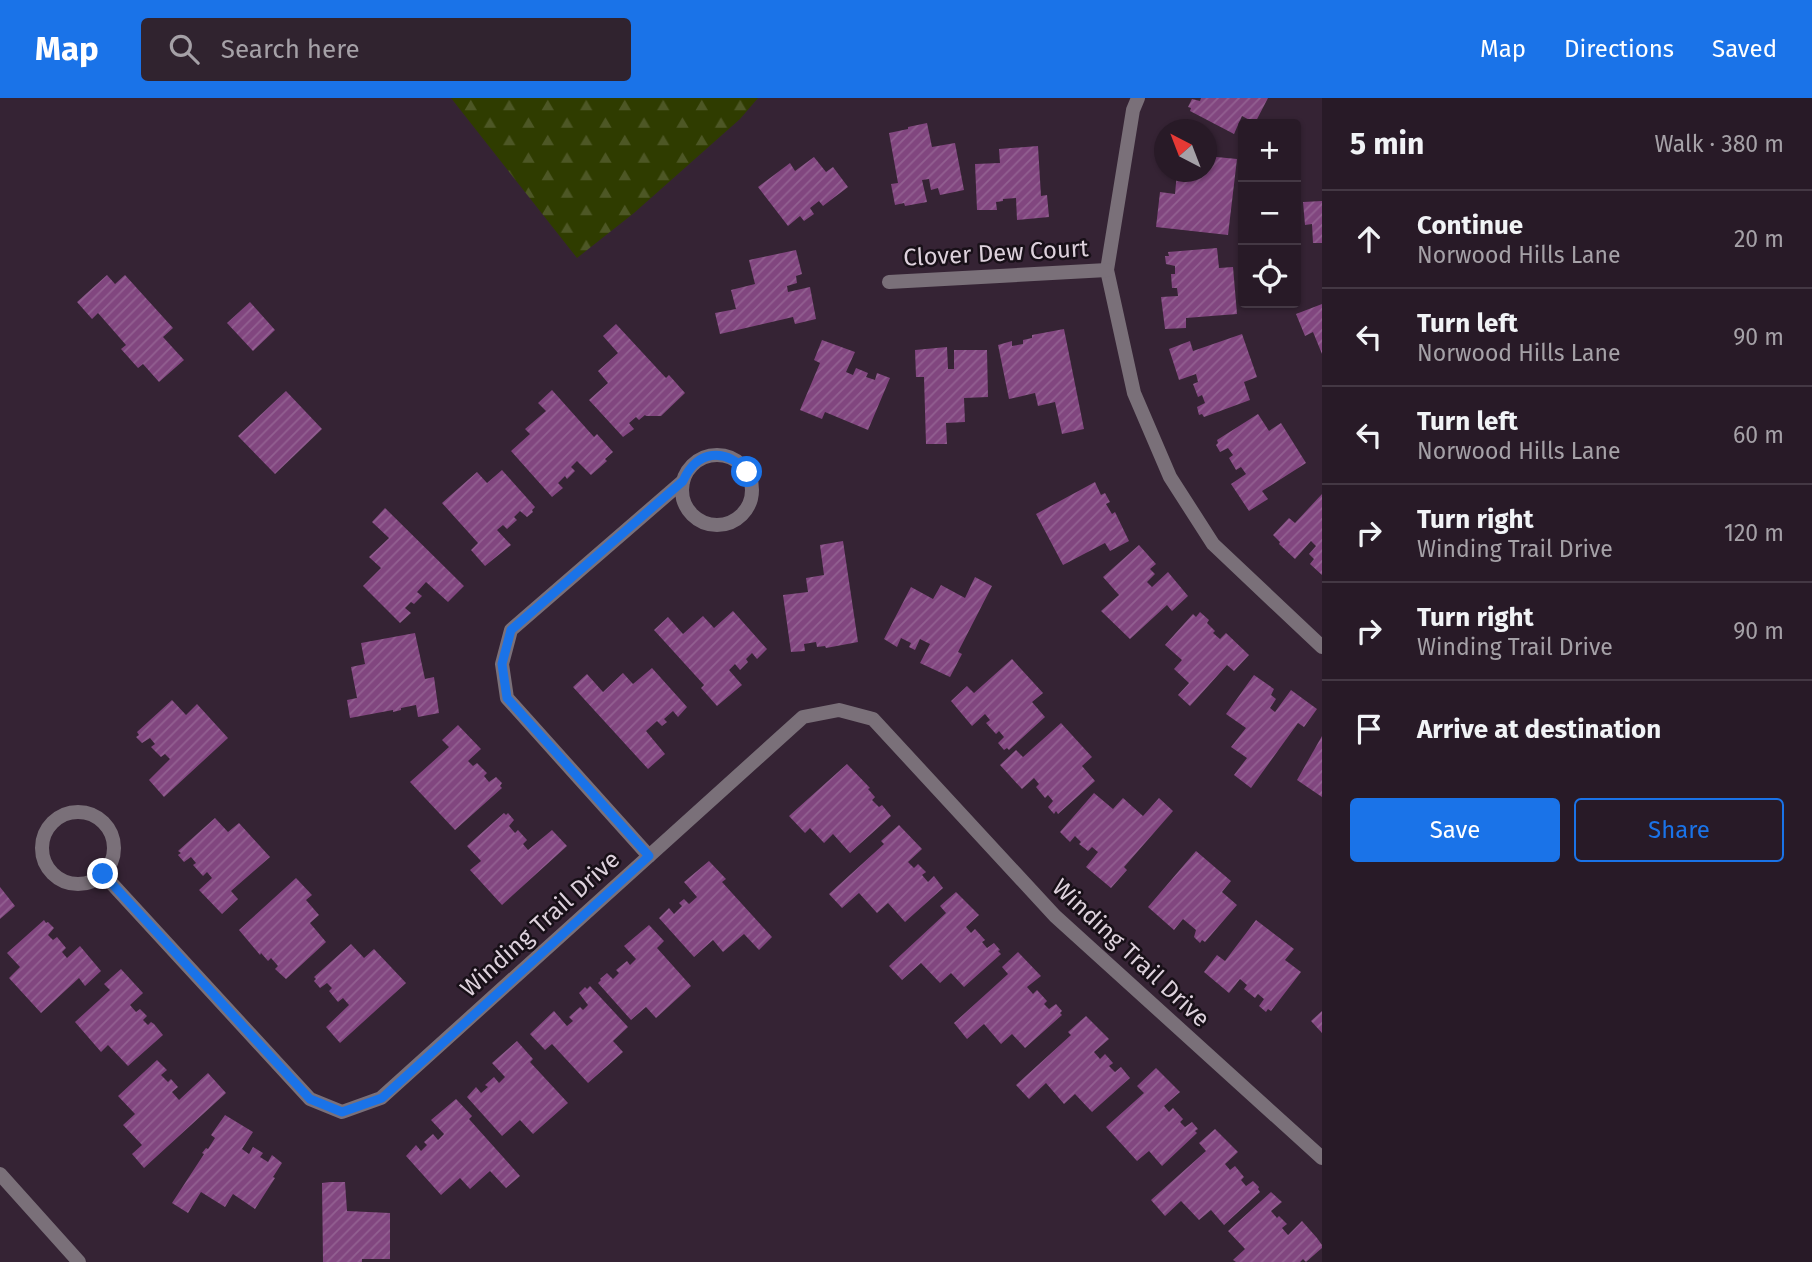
<!DOCTYPE html>
<html lang="en">
<head>
<meta charset="utf-8">
<style>
	body { margin:0; font-family:"Fira Sans",sans-serif; background:#30232f; color:#f1f3f6 }
	.controls { position:absolute; right:21px; top:21px; display:grid; overflow:hidden; border-radius:7px; box-shadow:0 2px 5px #0004 }
	.controls button { width:63px; height:63px; display:grid; place-items:center; padding:0; border:0; border-bottom:2px solid #443844; background:#281a27; color:#f1f3f6; font:35px sans-serif }
	.compass { position:absolute; left:1154px; top:21px; width:63px; height:63px; border-radius:50%; background:#281a27; box-shadow:0 2px 5px #0004; rotate:318deg }
	.stop { position:absolute; width:21px; height:21px; margin:-16px; border:5px solid #1a73e8; border-radius:50%; background:#fff }
	.stop.end { background:#1a73e8; border-color:#fff; box-shadow:0 2px 7px #0008 }
	.list { margin:0; padding:0; list-style:none }
	h2 { display:flex; justify-content:space-between; align-items:center; height:91px; margin:0; padding:0 28px; font-size:30px }
	h2 small { font-size:23px; font-weight:400; color:#a5a1a7 }
	.list li { display:grid; grid-template-columns:46px 1fr auto; gap:21px; align-items:center; box-sizing:border-box; height:98px; padding:0 28px; border-top:2px solid #443844 }
	.list b { display:block; font-size:26px; white-space:nowrap }
	.list p { margin:0; font-size:23px; white-space:nowrap; color:#a5a1a7 }
	.list em { font-size:23px; font-style:normal; color:#a5a1a7 }
	.actions { display:flex; gap:14px; padding:21px 28px }
	.actions a { flex:1; padding:16px 0; border:2px solid #1a73e8; border-radius:7px; text-align:center; font-size:24px; color:#1a73e8 }
	.actions .main { background:#1a73e8; color:#fff }
	.icon { flex:none; width:38px; height:38px; fill:none; stroke:currentColor; stroke-width:2; stroke-linecap:round; stroke-linejoin:round }
	.map { position:relative; flex:none; width:1322px; height:1164px; overflow:hidden }
	header { display:flex; align-items:center; gap:42px; box-sizing:border-box; height:98px; padding:0 35px; background:#1a73e8; color:#fff }
	header strong { font-size:33px }
	nav { display:flex; gap:38px; margin-inline-start:auto; font-size:24px }
	.search { width:490px; height:63px; background:#30232f; display:flex; align-items:center; gap:18px; box-sizing:border-box; padding:0 24px; border-radius:7px; color:#a5a1a7; font-size:26px }
	main { display:flex }
	aside { flex:1; background:#281a27 }
	.map>svg:first-child { display:block }
</style>
</head>
<body>
<header>
<strong>Map</strong>
<div class="search"><svg class="icon" aria-label="search" viewBox="0 0 24 24"><circle cx="10" cy="10" r="6"/><path d="M15 15l6 6"/></svg>Search here</div>
<nav><a>Map</a><a>Directions</a><a>Saved</a></nav>
</header>
<main>
<div class="map">
<svg width="1322" height="1164" viewBox="0 0 1322 1164">
	<defs>
		<pattern id="forest-firs" width="22" height="20" patternUnits="userSpaceOnUse" patternTransform="scale(1.75)"><rect width="22" height="20" fill="#2f3c00"/><path d="M5 1l3.5 6h-7zM16 11l3.5 6h-7z" fill="#4d5725"/></pattern>
		<pattern id="building-hatch" width="6" height="6" patternUnits="userSpaceOnUse" patternTransform="scale(1.75)"><rect width="6" height="6" fill="#81467f"/><path d="M-1 1l2-2M0 6l6-6M5 7l2-2" fill="none" stroke="#926091"/></pattern>
	</defs>
	<rect width="100%" height="100%" fill="#352334"/>
	<polygon fill="url(#forest-firs)" points="451,0 758,0 740,21 634,115 577,160"/>
	<g fill="url(#building-hatch)">
		<polygon points="1201,0 1268,0 1255,25 1242,18 1234,36 1190,13 1191,10 1188,9 1192,1 1200,3"/>
		<polygon points="927,25 932,49 955,45 964,92 940,97 938,90 931,92 929,81 922,82 927,104 905,108 904,105 895,107 891,86 898,85 889,35 908,31 908,29"/>
		<polygon points="1038,48 1041,98 1047,97 1049,119 1017,122 1016,100 1003,101 1003,103 996,104 997,112 977,112 975,66 1000,65 999,51"/>
		<polygon points="1206,58 1237,61 1228,137 1156,129 1160,94 1175,96 1177,74 1206,74"/>
		<polygon points="814,59 826,74 833,69 848,89 823,108 819,103 810,110 814,116 804,123 800,118 788,128 758,89 790,65 795,73"/>
		<polygon points="1322,103 1322,145 1313,145 1312,126 1305,127 1303,104"/>
		<polygon points="1217,150 1219,170 1233,169 1237,216 1186,220 1186,230 1165,231 1161,199 1178,198 1177,190 1172,190 1171,176 1175,176 1175,168 1166,166 1165,158 1169,158 1168,154"/>
		<polygon points="796,152 802,176 796,178 797,185 787,188 788,194 810,189 816,221 795,226 793,219 720,236 715,215 736,211 731,192 755,186 749,162"/>
		<polygon points="107,177 115,186 125,177 173,230 163,239 184,262 159,284 143,266 138,270 121,251 126,247 98,215 92,221 77,204"/>
		<polygon points="250,204 275,232 253,253 227,225"/>
		<polygon points="1322,206 1322,256 1313,234 1305,238 1296,216"/>
		<polygon points="616,226 666,280 669,277 685,295 661,318 646,318 645,317 639,322 636,319 629,325 634,331 623,339 589,302 608,285 598,273 618,255 603,238"/>
		<polygon points="1064,231 1084,331 1062,336 1055,304 1038,308 1035,295 1009,301 998,247 1012,243 1012,248 1023,246 1023,242 1032,240 1032,237"/>
		<polygon points="1242,236 1257,279 1244,284 1250,302 1204,319 1202,316 1199,317 1197,309 1205,305 1202,297 1198,299 1193,286 1198,284 1196,276 1179,282 1169,251 1190,243 1193,253"/>
		<polygon points="822,242 855,254 846,274 853,277 856,270 868,275 866,279 875,282 877,275 890,280 868,332 825,314 822,321 800,312 820,265 814,262"/>
		<polygon points="947,249 948,271 954,271 954,252 987,252 988,299 964,300 965,324 946,325 947,346 926,346 924,279 916,279 915,252"/>
		<polygon points="552,292 594,339 597,336 613,354 605,361 607,363 591,377 577,363 571,369 575,373 567,381 565,378 558,385 563,390 552,399 511,353 530,336 525,331 546,313 538,305"/>
		<polygon points="286,293 322,331 275,376 238,338"/>
		<polygon points="1258,316 1269,333 1281,325 1306,365 1262,393 1268,401 1249,413 1231,386 1246,376 1241,369 1236,372 1229,360 1233,357 1228,350 1220,354 1216,347 1218,345 1217,342"/>
		<polygon points="502,372 535,409 532,412 533,414 527,419 520,413 514,419 517,422 507,431 503,427 497,432 511,447 485,468 471,452 478,445 442,405 477,374 487,385"/>
		<polygon points="1095,384 1101,397 1105,395 1110,404 1106,406 1112,416 1115,414 1129,443 1110,453 1105,445 1063,467 1036,416"/>
		<polygon points="1322,396 1322,477 1310,466 1314,461 1309,456 1316,448 1311,443 1295,461 1279,446 1280,444 1273,437 1289,420 1295,425"/>
		<polygon points="385,410 464,488 448,504 426,484 417,494 422,498 414,506 411,504 405,510 411,515 400,525 363,488 381,470 369,459 389,440 372,424"/>
		<polygon points="843,443 858,544 826,550 825,548 817,549 816,544 804,546 805,553 791,554 783,497 808,494 806,480 824,477 820,447"/>
		<polygon points="1139,447 1156,466 1150,471 1155,476 1147,484 1152,489 1168,474 1188,498 1172,513 1167,507 1130,541 1101,513 1119,497 1103,479"/>
		<polygon points="975,479 992,488 958,554 962,556 950,579 920,565 930,546 920,541 915,552 909,549 911,545 901,540 897,549 884,541 911,489 933,501 941,487 965,500"/>
		<polygon points="733,513 767,551 757,561 752,555 746,561 748,564 740,572 735,566 729,572 742,587 717,608 701,590 704,587 654,532 668,519 683,536 703,518 714,530"/>
		<polygon points="1200,514 1209,522 1207,525 1215,533 1213,535 1220,541 1226,535 1249,557 1234,573 1227,567 1190,608 1178,597 1189,585 1174,571 1182,562 1165,547 1193,516 1196,519"/>
		<polygon points="415,535 425,581 434,579 439,615 418,619 416,607 401,610 401,612 393,614 393,612 350,620 347,602 357,600 351,569 365,566 361,545"/>
		<polygon points="1012,561 1043,595 1032,604 1045,619 1009,652 1007,650 1004,652 998,645 1004,639 999,633 996,636 986,625 990,622 985,616 972,628 951,603 967,588 974,595"/>
		<polygon points="652,570 687,609 678,619 673,613 664,621 667,624 662,628 657,623 646,633 665,656 648,671 573,589 587,576 603,594 623,575 633,586"/>
		<polygon points="1254,577 1274,591 1271,597 1276,601 1270,610 1275,614 1291,592 1317,611 1304,629 1298,625 1251,690 1234,677 1247,660 1231,649 1246,630 1226,616"/>
		<polygon points="172,602 186,617 197,606 228,640 164,699 149,682 170,661 165,656 161,659 151,649 155,646 150,640 142,645 136,639 139,637 137,634"/>
		<polygon points="1061,625 1092,659 1082,668 1095,683 1058,716 1056,713 1054,716 1048,709 1053,703 1048,697 1045,700 1036,689 1039,686 1034,680 1022,691 1000,667 1016,652 1023,659"/>
		<polygon points="458,627 481,651 468,663 473,668 477,665 487,675 484,678 489,684 496,679 502,685 500,688 502,690 455,732 410,684 449,649 442,642"/>
		<polygon points="1322,638 1322,699 1297,682"/>
		<polygon points="847,666 870,690 868,691 875,699 872,702 879,709 882,707 891,718 850,755 833,736 824,745 810,730 805,735 789,718"/>
		<polygon points="1094,695 1113,711 1123,700 1143,718 1159,700 1173,713 1124,769 1127,772 1111,790 1086,769 1098,754 1092,749 1088,753 1079,746 1081,744 1075,738 1070,744 1060,734"/>
		<polygon points="504,715 506,717 508,715 514,722 509,728 515,735 518,732 527,742 523,746 528,752 552,732 567,748 502,807 470,772 481,763 467,748"/>
		<polygon points="215,720 228,734 239,725 270,759 231,793 238,801 222,816 199,792 212,780 207,774 203,778 193,767 196,765 191,759 184,764 178,757 181,755 178,753"/>
		<polygon points="899,727 922,751 908,764 914,770 918,766 926,774 922,777 928,784 934,778 943,790 905,824 888,805 877,815 859,795 842,810 829,796 884,746 881,743"/>
		<polygon points="1196,753 1231,783 1222,794 1237,807 1205,844 1202,842 1200,845 1194,839 1196,832 1183,821 1174,832 1148,809"/>
		<polygon points="709,763 726,781 722,784 772,839 759,852 744,836 723,854 713,842 694,859 659,820 669,810 674,816 682,808 679,805 684,801 689,806 697,799 684,784"/>
		<polygon points="296,780 312,797 306,802 319,817 310,825 326,844 286,881 275,871 278,868 271,860 268,863 261,855 260,857 239,832"/>
		<polygon points="0,789 15,808 0,821"/>
		<polygon points="956,794 979,817 966,829 971,835 975,831 985,842 982,844 987,850 994,845 1000,852 998,853 1001,856 964,889 951,875 940,885 921,865 902,882 889,868 946,815 940,808"/>
		<polygon points="44,822 46,825 48,824 54,830 48,837 53,842 57,839 66,850 62,854 67,860 80,848 101,873 85,888 79,880 41,915 9,880 20,869 7,855"/>
		<polygon points="1256,822 1294,851 1285,862 1301,874 1271,913 1268,911 1266,914 1259,908 1264,901 1258,896 1255,900 1244,891 1247,887 1240,881 1229,895 1204,874 1217,857 1225,863"/>
		<polygon points="649,827 664,843 657,850 691,888 656,920 646,909 631,922 598,885 601,882 600,881 607,875 613,881 619,875 616,872 627,863 630,867 636,861 624,848"/>
		<polygon points="351,846 364,860 374,851 406,885 340,945 326,929 349,907 343,900 338,904 329,893 332,890 327,885 320,890 314,883 316,881 314,879"/>
		<polygon points="1018,854 1041,878 1027,889 1033,896 1037,892 1047,903 1044,906 1049,911 1056,906 1062,913 1060,915 1062,917 1025,950 1012,936 1001,946 984,926 967,941 954,925 1008,876 1002,869"/>
		<polygon points="121,871 143,895 130,907 136,914 140,911 147,918 143,922 148,927 151,924 154,926 163,937 128,968 108,947 101,954 75,924 110,892 104,886"/>
		<polygon points="590,888 628,929 613,943 623,954 588,985 552,946 545,952 530,936 554,913 567,928 573,923 569,919 580,909 583,912 588,907 579,895 585,889 587,891"/>
		<polygon points="1322,913 1322,935 1311,923"/>
		<polygon points="1086,918 1109,941 1094,954 1100,961 1105,956 1113,965 1109,968 1115,974 1121,969 1130,980 1092,1014 1075,996 1064,1006 1046,985 1029,1001 1016,987 1071,937 1068,934"/>
		<polygon points="517,943 533,961 530,964 568,1005 533,1036 520,1022 502,1038 467,999 476,989 481,995 488,989 485,987 494,979 499,985 505,979 492,965"/>
		<polygon points="157,962 167,972 161,977 168,984 171,981 178,989 172,994 179,1002 208,975 226,995 144,1070 132,1056 142,1047 123,1027 135,1016 118,998"/>
		<polygon points="1156,970 1180,994 1164,1008 1169,1014 1173,1010 1183,1021 1180,1024 1185,1029 1192,1024 1198,1031 1195,1033 1197,1035 1162,1068 1149,1053 1137,1063 1106,1029 1144,995 1137,988"/>
		<polygon points="456,1001 472,1018 469,1021 520,1078 506,1090 490,1073 470,1091 460,1080 441,1097 406,1058 416,1047 421,1053 427,1047 424,1044 433,1036 438,1042 444,1036 431,1022"/>
		<polygon points="225,1017 253,1034 242,1051 249,1056 253,1049 263,1055 260,1059 268,1064 272,1057 282,1065 273,1079 275,1080 255,1111 233,1096 225,1109 201,1094 188,1115 172,1105 204,1056 202,1055 206,1050 208,1051 215,1040 211,1037"/>
		<polygon points="1215,1031 1238,1054 1225,1066 1230,1072 1235,1068 1244,1079 1241,1082 1246,1088 1253,1083 1259,1089 1258,1091 1260,1094 1224,1127 1211,1112 1199,1122 1181,1103 1165,1118 1151,1102 1206,1053 1199,1045"/>
		<polygon points="330,1084 345,1084 347,1113 390,1115 390,1161 362,1161 362,1164 323,1164 322,1085"/>
		<polygon points="1271,1094 1282,1104 1271,1113 1277,1120 1279,1118 1287,1126 1282,1130 1288,1137 1302,1123 1317,1140 1322,1147 1322,1150 1306,1164 1303,1161 1300,1164 1236,1164 1233,1162 1245,1151 1228,1133"/>
	</g>
	<g fill="none" stroke-linecap="round" stroke-linejoin="round">
		<g stroke="#7a7079" stroke-width="14">
			<polyline points="1138,0 1133,12 1107,172 1134,295 1170,379 1213,446 1322,549"/>
			<polyline points="889,184 1107,172"/>
			<circle cx="717" cy="392" r="35"/>
			<circle cx="78" cy="750" r="36"/>
			<polyline points="649,758 507,600 502,566 511,532 683,383"/>
			<polyline points="103,776 310,1001 342,1014 381,1000 803,619 839,612 873,621 1055,818 1322,1060"/>
			<polyline points="0,1076 79,1164"/>
		</g>
	</g>
	<g fill="none" stroke-linecap="round" stroke-linejoin="round">
		<path stroke="#1a73e8" stroke-width="9" d="M103,776l207,225 32,13 40,-14 267,-242 -142,-158 -5,-34 9,-34 172,-149c14,-31 42,-34 64,-9"/>
	</g>
	<g text-anchor="middle" stroke-width="5" stroke-linejoin="round" paint-order="stroke">
		<g font-size="24" fill="#ddd1dc" stroke="#181018">
			<text transform="translate(996 155) rotate(-3)" y="8">Clover Dew Court</text>
			<text transform="translate(540 826) rotate(-42)" y="8">Winding Trail Drive</text>
			<text transform="translate(1131 855) rotate(43)" y="8">Winding Trail Drive</text>
		</g>
	</g>
</svg>
<div class="controls">
<button>+</button>
<button>−</button>
<button><svg class="icon" aria-label="locate" viewBox="0 0 24 24"><circle cx="12" cy="12" r="6"/><path d="M12 2v4M12 18v4M2 12h4M18 12h4"/></svg></button>
</div>
<svg class="compass" viewBox="-18 -18 36 36"><path d="M0-13l5 13h-10z" fill="#e53935"/><path d="M0 13l5-13h-10z" fill="#a5a1a7"/></svg>
<div class="stop" style="left:747px;top:374px"></div>
<div class="stop end" style="left:103px;top:776px"></div>
</div>
<aside>
<h2>5 min<small>Walk · 380 m</small></h2>
<ul class="list">
<li><svg class="icon" aria-label="ahead" viewBox="0 0 24 24"><path d="M12 20V5M6 11l6-6 6 6"/></svg><div><b>Continue</b><p>Norwood Hills Lane</p></div><em>20 m</em></li>
<li><svg class="icon" aria-label="left" viewBox="0 0 24 24"><path d="M17 20v-9H6M10 6l-5 5 5 5"/></svg><div><b>Turn left</b><p>Norwood Hills Lane</p></div><em>90 m</em></li>
<li><svg class="icon" aria-label="left" viewBox="0 0 24 24"><path d="M17 20v-9H6M10 6l-5 5 5 5"/></svg><div><b>Turn left</b><p>Norwood Hills Lane</p></div><em>60 m</em></li>
<li><svg class="icon" aria-label="right" viewBox="0 0 24 24"><path d="M7 20v-9h11M14 6l5 5-5 5"/></svg><div><b>Turn right</b><p>Winding Trail Drive</p></div><em>120 m</em></li>
<li><svg class="icon" aria-label="right" viewBox="0 0 24 24"><path d="M7 20v-9h11M14 6l5 5-5 5"/></svg><div><b>Turn right</b><p>Winding Trail Drive</p></div><em>90 m</em></li>
<li><svg class="icon" aria-label="arrive" viewBox="0 0 24 24"><path d="M6 21V4h12l-3 4 3 4H6"/></svg><div><b>Arrive at destination</b></div></li>
</ul>
<div class="actions"><a class="main">Save</a><a>Share</a></div>
</aside>
</main>
</body>
</html>
